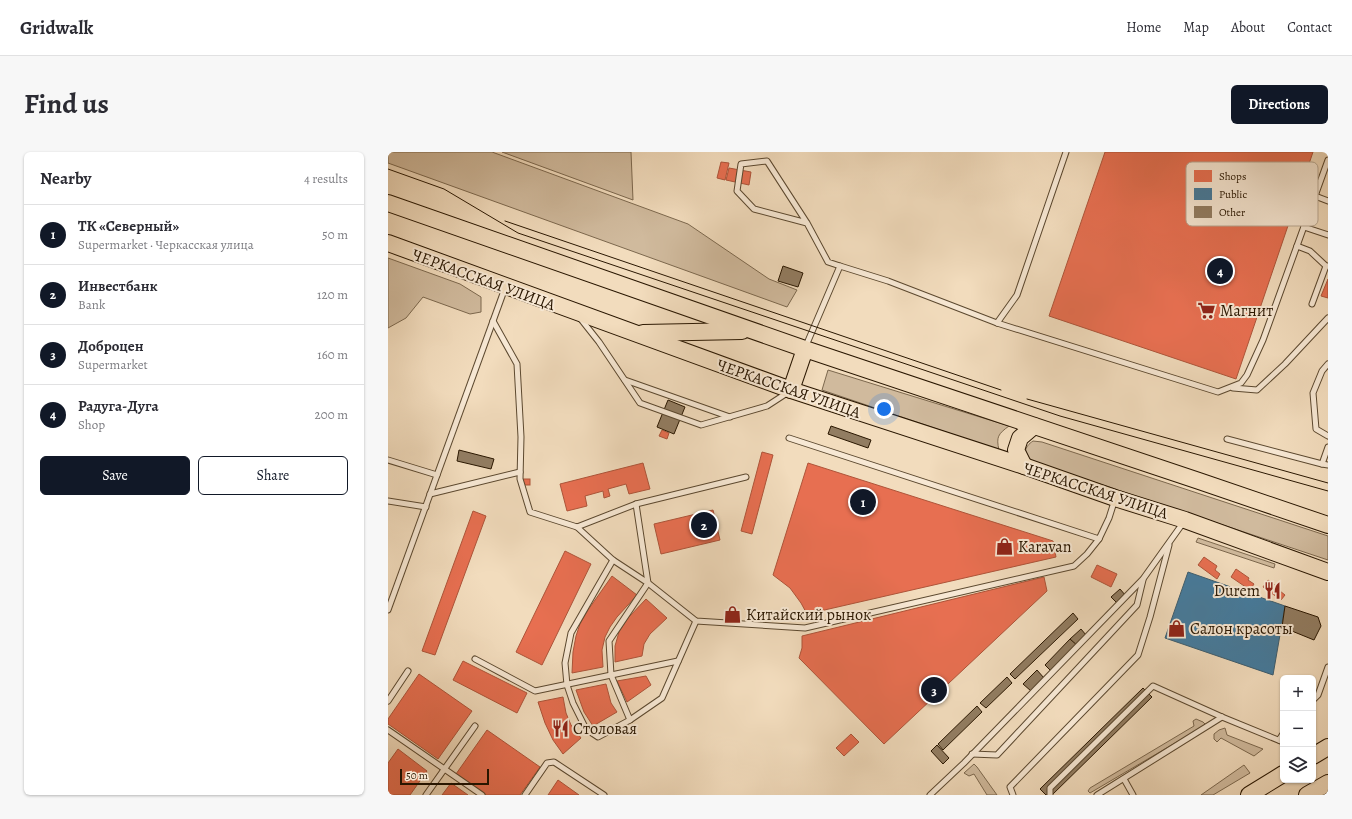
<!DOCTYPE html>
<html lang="en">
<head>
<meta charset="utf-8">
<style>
	body { margin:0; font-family:Alegreya,serif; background:#f7f7f7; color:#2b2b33 }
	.controls { position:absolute; right:12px; bottom:12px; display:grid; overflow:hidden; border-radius:6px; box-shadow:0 1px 3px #0004 }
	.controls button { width:36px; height:36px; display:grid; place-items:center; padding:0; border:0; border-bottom:1px solid #e1e1e2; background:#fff; color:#2b2b33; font:20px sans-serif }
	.scale { position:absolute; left:12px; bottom:10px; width:89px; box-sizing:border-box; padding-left:4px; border:2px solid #291600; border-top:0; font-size:11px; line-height:14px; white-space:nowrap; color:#291600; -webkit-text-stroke:3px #f7e8d4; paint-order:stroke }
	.you { position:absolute; left:496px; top:257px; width:14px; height:14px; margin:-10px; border:3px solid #fff; border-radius:50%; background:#1a73e8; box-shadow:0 0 0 6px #1a73e833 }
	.badge { display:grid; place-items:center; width:26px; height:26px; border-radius:50%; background:#111827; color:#fff; font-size:13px; font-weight:700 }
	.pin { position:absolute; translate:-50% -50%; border:2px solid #fff; box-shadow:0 1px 4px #0006 }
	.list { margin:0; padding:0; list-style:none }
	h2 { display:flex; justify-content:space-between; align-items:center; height:52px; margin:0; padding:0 16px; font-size:17px }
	h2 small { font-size:13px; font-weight:400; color:#7c7c81 }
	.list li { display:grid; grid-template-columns:26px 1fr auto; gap:12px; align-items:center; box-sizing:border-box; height:60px; padding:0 16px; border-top:1px solid #e1e1e2 }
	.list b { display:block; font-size:15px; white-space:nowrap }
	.list p { margin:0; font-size:13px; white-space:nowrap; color:#7c7c81 }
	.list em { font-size:13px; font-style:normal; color:#7c7c81 }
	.actions { display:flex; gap:8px; padding:12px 16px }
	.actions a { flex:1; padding:9px 0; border:1px solid #111827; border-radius:6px; text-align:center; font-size:14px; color:#111827 }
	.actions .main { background:#111827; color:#fff }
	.icon { flex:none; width:22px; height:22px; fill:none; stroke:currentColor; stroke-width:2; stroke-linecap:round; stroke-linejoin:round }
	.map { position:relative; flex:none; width:940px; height:643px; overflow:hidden; border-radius:6px }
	header { display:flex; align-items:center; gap:24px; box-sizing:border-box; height:56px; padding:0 20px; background:#fff; border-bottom:1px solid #e1e1e2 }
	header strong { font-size:19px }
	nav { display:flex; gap:22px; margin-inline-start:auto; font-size:14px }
	.intro { display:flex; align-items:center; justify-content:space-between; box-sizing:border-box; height:96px; padding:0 24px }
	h1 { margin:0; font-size:28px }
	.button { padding:10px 18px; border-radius:6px; background:#111827; color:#fff; font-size:14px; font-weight:700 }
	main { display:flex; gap:24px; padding:0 24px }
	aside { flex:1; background:#fff; border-radius:6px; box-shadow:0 1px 3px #0004 }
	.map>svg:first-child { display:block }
</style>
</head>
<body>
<header>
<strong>Gridwalk</strong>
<nav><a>Home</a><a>Map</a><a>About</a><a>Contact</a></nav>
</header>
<div class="intro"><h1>Find us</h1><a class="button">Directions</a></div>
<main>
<aside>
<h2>Nearby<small>4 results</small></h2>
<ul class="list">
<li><span class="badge">1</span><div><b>ТК «Северный»</b><p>Supermarket · Черкасская улица</p></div><em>50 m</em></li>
<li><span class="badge">2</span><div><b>Инвестбанк</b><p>Bank</p></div><em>120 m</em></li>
<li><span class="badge">3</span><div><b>Доброцен</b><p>Supermarket</p></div><em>160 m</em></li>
<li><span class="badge">4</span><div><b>Радуга-Дуга</b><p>Shop</p></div><em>200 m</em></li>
</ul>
<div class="actions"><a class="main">Save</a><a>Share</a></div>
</aside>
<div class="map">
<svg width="940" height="643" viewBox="0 0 940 643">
	<rect width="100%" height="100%" fill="#f2dcbd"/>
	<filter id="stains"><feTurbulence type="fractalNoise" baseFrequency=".005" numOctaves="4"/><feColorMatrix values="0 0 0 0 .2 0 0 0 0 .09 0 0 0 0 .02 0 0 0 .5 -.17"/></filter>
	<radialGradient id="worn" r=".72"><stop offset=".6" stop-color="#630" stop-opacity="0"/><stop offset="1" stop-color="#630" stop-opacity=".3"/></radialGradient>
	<g fill="#d0ba9d" stroke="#7c684e">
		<polygon points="0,0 104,0 300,72 381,127 409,138 399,155 0,11"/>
		<polygon points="114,0 243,0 245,48"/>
		<polygon points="0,106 72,132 93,145 93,160 82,162 35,145 18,166 0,176"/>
		<path d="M440,218l181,56c-11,8 -13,11 -10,24l-177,-60z"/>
		<path d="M645,289l9,1 286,94v24l-297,-99c-8,-7 -7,-14 2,-20z"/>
		<polygon points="810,386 887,412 886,416 808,390"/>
		<polygon points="808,567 815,570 817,572 816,574 702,641 700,639 702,636 806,574 805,569"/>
		<polygon points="837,576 839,583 875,597 866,604 833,586 829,590 826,587 826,582 831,578"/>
		<polygon points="586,612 589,615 609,643 599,643 586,622 581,624 576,621"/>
		<polygon points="856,613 862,621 825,643 813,643"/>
	</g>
	<g fill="#e76f51" stroke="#ae5439">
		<polygon points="717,0 925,0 848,227 661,164"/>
		<polygon points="333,10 341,11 337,28 329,26"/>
		<polygon points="341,16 363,20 361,33 338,28"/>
		<polygon points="940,127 940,146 933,144"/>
		<polygon points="274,278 281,281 279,287 271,284"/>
		<polygon points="374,300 385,303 364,382 353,379"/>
		<polygon points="255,311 262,337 241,342 238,332 220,337 222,344 216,346 215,339 197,344 199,354 179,359 172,332"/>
		<polygon points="420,311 665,389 668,405 419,462 413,451 402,436 385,423"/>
		<rect x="135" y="327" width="7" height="6"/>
		<polygon points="325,358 332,388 273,402 266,372"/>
		<polygon points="85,359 98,364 47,503 34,499"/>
		<polygon points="177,399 203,412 154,513 128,500"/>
		<polygon points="816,405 829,414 827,418 832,422 829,427 810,413"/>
		<polygon points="709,413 729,422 723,435 703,425"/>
		<polygon points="848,417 861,426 860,428 866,432 862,438 843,425"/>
		<polygon points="224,424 249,443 229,465 222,475 217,485 214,498 215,515 184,521 185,500 188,484 192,472 200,458"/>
		<polygon points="656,425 659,439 496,592 411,506 414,496 414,484"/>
		<polygon points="880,428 893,438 892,439 897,443 893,448 875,435"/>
		<polygon points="258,447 279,466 262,482 256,492 254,504 227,510 227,494 231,480 240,466"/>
		<polygon points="75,509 139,541 129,561 65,528"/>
		<polygon points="31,522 84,559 50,607 0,572 0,567"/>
		<polygon points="258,524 263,533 239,550 229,529"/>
		<polygon points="218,532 223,551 229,560 205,574 196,560 188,538"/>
		<polygon points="175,545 178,561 183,573 193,586 175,602 165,588 157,571 150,550"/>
		<polygon points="99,578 152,615 132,643 98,643 68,622"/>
		<polygon points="463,582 471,590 456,604 448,596"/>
		<polygon points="10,597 39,619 22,643 0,643 0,611"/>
		<polygon points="170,628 191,643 160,643"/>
		<polygon points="63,631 80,643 54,643"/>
	</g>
	<polygon fill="#457b9d" stroke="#3d5d6e" points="800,420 897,454 885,523 777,486"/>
	<g fill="#927d62" stroke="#291600">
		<polygon points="395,114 415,121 410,135 390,129"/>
		<polygon points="280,248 297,255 286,282 269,275"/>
		<polygon points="443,274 483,288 480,296 440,282"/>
		<polygon points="71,298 106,307 103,317 69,309"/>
		<polygon points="732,437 738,444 729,451 723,445"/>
		<polygon points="897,454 930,465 933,474 926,488 894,475"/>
		<polygon points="685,461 690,467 627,527 622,522"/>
		<polygon points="693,477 698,483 688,493 682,487"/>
		<polygon points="682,487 690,494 664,520 657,513"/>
		<polygon points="649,518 656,526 643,539 635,532"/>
		<polygon points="619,525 624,531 598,556 592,551"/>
		<polygon points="755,536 764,545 664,643 658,643 652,637"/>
		<polygon points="589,554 594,560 555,598 550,592"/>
		<polygon points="549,593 561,606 555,612 543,599"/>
	</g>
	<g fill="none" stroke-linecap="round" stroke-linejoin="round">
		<defs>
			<g id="lane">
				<polyline points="927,44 940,49"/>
				<polyline points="419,71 366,57 349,39 353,12 379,9 419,71 440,110 452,114"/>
				<polyline points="916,75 940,83"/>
				<polyline points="909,94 922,99 938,114 940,114"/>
				<polyline points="924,152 938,114"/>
				<polyline points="192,166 211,190 252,251 313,273 379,254 399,241"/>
				<polyline points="105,169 129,212 133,285 132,327 142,360 189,375 248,352 358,325"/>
				<polyline points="609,171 629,143 678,0"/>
				<polyline points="417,196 452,114 500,129 609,171 830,240 853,231 859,223 875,188 940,8"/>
				<polyline points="940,212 934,219 925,241 928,277 940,284"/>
				<polyline points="237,228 342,265"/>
				<polyline points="845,236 869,238 897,212 940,166"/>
				<polyline points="401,286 711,387 721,366 727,347"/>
				<polyline points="839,287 934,312 940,295"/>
				<polyline points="0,308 49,323"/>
				<polyline points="934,312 940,313"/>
				<polyline points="42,342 132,320"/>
				<polyline points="0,349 38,355"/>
				<polyline points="189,375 225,408 260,431 308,469 417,476 686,414 699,402 711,387"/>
				<polyline points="225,408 183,481 177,511 179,533 185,551 198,577 210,585 242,568 274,546 308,469"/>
				<polyline points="0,458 117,136"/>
				<polyline points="87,507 147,539 290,509"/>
				<polyline points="925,548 930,543 940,515"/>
				<polyline points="0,549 20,519"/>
				<polyline points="242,568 223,523 221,489 260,431 248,352"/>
				<polyline points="0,578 94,643"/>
				<polyline points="891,588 895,582"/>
				<polyline points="584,602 609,603 749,453 755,428"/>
				<polyline points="736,627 745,643"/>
				<polyline points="38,643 87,574"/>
				<polyline points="137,643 159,611 166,610 216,643"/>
				<polyline points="542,643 576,611 755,427 795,371"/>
				<polyline points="625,643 622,635 750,503 762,465 781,393"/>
				<polyline points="662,643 662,636 765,534 834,565 895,590"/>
				<polyline points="709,643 834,565"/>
			</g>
			<g id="primary">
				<polyline points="0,51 417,197 811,329 940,373"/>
				<polyline points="0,91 403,238 636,314 727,346 797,368 940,420"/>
				<polyline points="255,181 354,179"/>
				<polyline points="403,238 417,197"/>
				<polyline points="636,314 628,298 632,286 646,274"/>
				<polyline points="925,604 940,595"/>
				<polyline points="861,643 895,622"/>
				<polyline points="919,643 940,631"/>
			</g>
		</defs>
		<use href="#lane" stroke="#5b482f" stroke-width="7"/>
		<use href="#primary" stroke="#291600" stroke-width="18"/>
		<use href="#lane" stroke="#f7e8d4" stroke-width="5"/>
		<use href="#primary" stroke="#f2dcbd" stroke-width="16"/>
		<g stroke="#291600" stroke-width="1">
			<polyline points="0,17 56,37 130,81 672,264 940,339"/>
			<polyline points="117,69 613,238"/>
			<polyline points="639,247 940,331"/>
		</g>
	</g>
	<defs>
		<symbol id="supermarket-bare" viewBox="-9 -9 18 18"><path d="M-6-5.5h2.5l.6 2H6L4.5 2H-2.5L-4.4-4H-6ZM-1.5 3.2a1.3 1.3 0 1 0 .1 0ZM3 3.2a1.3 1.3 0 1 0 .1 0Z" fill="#8f2418" stroke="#f7e8d4" stroke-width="2.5" paint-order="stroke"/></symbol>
		<symbol id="shop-bare" viewBox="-9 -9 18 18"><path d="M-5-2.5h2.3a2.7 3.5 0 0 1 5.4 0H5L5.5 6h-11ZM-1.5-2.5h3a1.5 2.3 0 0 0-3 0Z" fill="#8f2418" stroke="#f7e8d4" stroke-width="2.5" paint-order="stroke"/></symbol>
		<symbol id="restaurant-bare" viewBox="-9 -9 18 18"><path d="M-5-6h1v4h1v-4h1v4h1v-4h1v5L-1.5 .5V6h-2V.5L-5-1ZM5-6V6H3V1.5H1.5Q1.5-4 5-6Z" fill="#8f2418" stroke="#f7e8d4" stroke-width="2.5" paint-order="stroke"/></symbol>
	</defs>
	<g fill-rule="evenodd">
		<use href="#supermarket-bare" x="806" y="146" width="25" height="25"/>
		<use href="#shop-bare" x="604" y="382" width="25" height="25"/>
		<use href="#restaurant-bare" x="872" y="426" width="25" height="25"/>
		<use href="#shop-bare" x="332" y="450" width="25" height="25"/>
		<use href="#shop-bare" x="776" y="464" width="25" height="25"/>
		<use href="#restaurant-bare" x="160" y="564" width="25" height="25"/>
	</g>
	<g text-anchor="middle" stroke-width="4" stroke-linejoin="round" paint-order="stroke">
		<g font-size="16" fill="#291600" stroke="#f7e8d4">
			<text transform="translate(96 127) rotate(20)" y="6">ЧЕРКАССКАЯ УЛИЦА</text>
			<text transform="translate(401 236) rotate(19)" y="6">ЧЕРКАССКАЯ УЛИЦА</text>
			<text transform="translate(708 338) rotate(18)" y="6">ЧЕРКАССКАЯ УЛИЦА</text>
		</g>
		<g font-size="16" fill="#291600" stroke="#f7e8d4" text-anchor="start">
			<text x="832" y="164">Магнит</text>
			<text x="630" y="400">Karavan</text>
			<text x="872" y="444" text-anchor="end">Durem</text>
			<text x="358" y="468">Китайский рынок</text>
			<text x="802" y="482">Салон красоты</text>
			<text x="185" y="582">Столовая</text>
		</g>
	</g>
	<rect x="798" y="10" width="132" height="64" rx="6" fill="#f7e8d4" stroke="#b9a994" stroke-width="1"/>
	<rect x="806" y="18" width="18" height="12" fill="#e76f51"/>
	<rect x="806" y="36" width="18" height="12" fill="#457b9d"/>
	<rect x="806" y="54" width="18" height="12" fill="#927d62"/>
	<g font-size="11" fill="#291600">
		<text x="831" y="28">Shops</text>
		<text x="831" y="46">Public</text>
		<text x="831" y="64">Other</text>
	</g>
	<rect width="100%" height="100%" filter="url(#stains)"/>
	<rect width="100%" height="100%" fill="url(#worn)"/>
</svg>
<div class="controls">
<button>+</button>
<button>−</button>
<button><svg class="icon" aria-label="layers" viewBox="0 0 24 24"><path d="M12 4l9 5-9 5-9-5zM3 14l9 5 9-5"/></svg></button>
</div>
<div class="scale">50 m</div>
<div class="you"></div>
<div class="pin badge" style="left:475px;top:350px">1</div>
<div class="pin badge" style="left:316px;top:373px">2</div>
<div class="pin badge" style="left:546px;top:538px">3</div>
<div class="pin badge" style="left:832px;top:119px">4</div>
</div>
</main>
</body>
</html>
